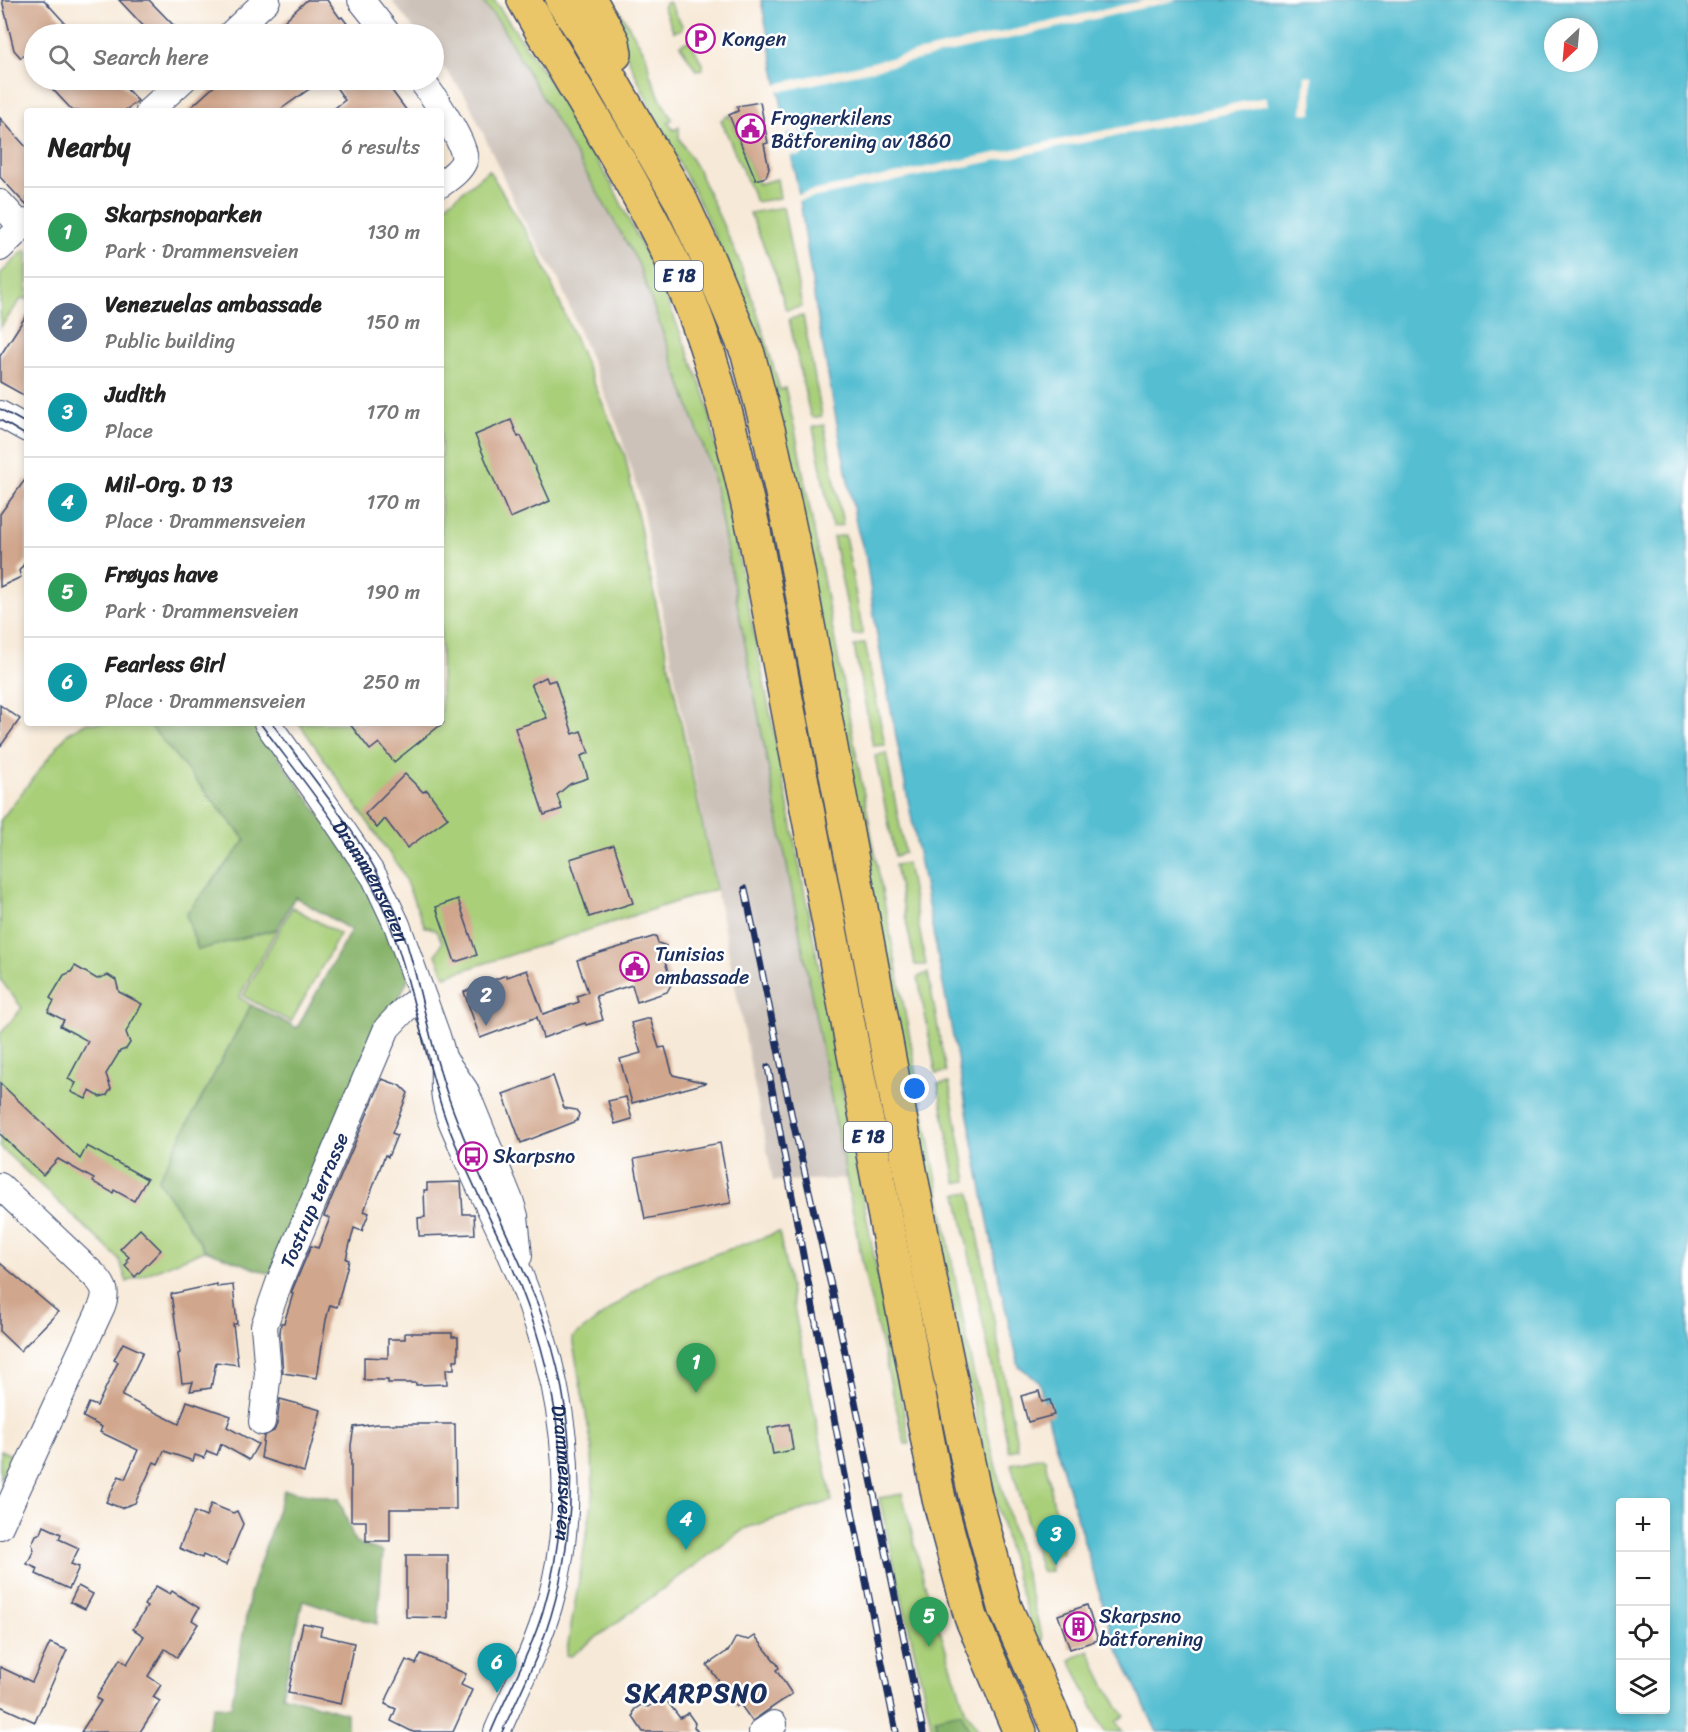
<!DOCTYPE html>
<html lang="en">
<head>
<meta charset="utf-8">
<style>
	body { margin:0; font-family:Sriracha,sans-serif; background:#f2f2f2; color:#222 }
	.controls { position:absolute; right:18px; bottom:18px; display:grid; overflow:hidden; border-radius:6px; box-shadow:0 3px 9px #0003 }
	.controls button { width:54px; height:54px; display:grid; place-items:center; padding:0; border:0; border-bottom:2px solid #e0e0e0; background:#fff; color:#222; font:30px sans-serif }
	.compass { position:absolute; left:1544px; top:18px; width:54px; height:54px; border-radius:50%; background:#fff; box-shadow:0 3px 9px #0003; rotate:206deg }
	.you { position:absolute; left:915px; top:1089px; width:21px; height:21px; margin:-15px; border:4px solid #fff; border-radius:50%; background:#1a73e8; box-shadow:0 0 0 9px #1a73e833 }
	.badge { display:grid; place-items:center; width:39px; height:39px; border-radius:50%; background:#b5179e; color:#fff; font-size:20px; font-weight:700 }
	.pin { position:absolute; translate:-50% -50px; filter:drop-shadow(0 2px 3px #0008) }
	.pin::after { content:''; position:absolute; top:32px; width:21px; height:18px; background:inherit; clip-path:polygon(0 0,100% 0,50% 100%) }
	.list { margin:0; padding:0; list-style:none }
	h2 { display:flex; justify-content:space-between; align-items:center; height:78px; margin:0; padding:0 24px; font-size:26px }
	h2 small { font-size:20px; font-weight:400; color:#767676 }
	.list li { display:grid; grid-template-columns:39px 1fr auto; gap:18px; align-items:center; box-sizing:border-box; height:90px; padding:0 24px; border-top:2px solid #e0e0e0 }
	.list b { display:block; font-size:22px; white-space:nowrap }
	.list p { margin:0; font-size:20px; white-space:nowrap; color:#767676 }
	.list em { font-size:20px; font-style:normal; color:#767676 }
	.icon { flex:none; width:33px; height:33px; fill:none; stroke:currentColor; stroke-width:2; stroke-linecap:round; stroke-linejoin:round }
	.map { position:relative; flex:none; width:1688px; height:1732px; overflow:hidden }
	.search { position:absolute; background:#fff; box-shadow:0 3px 9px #0003; left:24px; top:24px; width:420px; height:66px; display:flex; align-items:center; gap:15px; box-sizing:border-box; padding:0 21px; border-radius:33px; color:#767676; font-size:22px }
	.panel { position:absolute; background:#fff; box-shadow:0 3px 9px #0003; left:24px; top:108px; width:420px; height:618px; border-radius:6px }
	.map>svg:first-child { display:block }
</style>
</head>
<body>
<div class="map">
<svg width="1688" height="1732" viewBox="0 0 1688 1732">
	<rect width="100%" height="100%" fill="#fff"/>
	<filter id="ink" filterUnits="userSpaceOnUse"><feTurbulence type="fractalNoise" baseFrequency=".0167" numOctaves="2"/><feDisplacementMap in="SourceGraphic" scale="12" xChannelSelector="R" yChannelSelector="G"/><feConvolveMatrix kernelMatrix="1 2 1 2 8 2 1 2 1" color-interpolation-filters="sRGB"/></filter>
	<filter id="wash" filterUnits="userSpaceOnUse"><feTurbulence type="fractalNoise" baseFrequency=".008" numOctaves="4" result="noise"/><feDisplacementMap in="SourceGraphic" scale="24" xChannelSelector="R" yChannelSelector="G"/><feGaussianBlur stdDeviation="1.35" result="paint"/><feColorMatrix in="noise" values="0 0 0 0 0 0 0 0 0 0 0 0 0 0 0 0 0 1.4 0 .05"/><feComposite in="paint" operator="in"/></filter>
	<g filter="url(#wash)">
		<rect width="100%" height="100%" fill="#f7e9d7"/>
		<polygon fill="#ccc2b9" points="391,0 481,0 499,22 638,263 712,471 847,1179 773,1181 640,497 618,427 557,276 521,216 467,98 434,55 434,34 418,34"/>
		<g fill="#a9cf79" stroke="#627f6c" stroke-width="1.5">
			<polygon points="481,0 494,0 549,80 613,187 664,292 706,398 773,727 910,1444 905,1444 865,1276 712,471 638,263 499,22"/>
			<polygon points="669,2 682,25 682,29 674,32 663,7 665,4"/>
			<path d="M619,10l27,45 4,19 10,24 12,21 -4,4 6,7 5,-3v11l19,32 40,88 23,66 19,66 5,-2 10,42 178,942 24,99 46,169 -6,3c-57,-170 -85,-347 -120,-523 -49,-250 -99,-501 -149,-751l-28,-77 -42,-93 -41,-77 -49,-108z"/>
			<polygon points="690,40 703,66 703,69 696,70 680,45"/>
			<polygon points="729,115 758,184 777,179 780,198 756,202 721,120"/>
			<path d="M489,170l49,82 87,204 91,433 -271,87 -9,-21 6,-13c-4,-8 -6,-15 -17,-15l-24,-57 -102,-147h142v-514z"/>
			<polygon points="783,207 802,307 786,310 776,275 750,213"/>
			<polygon points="25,250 27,252 27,300 22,298 0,328 0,274"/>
			<polygon points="803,316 822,416 813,418 810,415 789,319"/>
			<polygon points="824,425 843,525 832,527 813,427"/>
			<polygon points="845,535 863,634 853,635 833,537"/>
			<polygon points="865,643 885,745 873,746 854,646"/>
			<polygon points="85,723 148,723 246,841 186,914 198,949 277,929 239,997 251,1005 158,1180 205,1250 127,1282 119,1259 0,1147 0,1034 22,1008 0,979 0,821 67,734"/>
			<polygon points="886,753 905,853 895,856 875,756"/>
			<polygon points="907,863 926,965 915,965 895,865"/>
			<polygon points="292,907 340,934 291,1022 243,996"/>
			<polygon points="928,973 946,1072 936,1074 918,977"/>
			<polygon points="949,1083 967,1181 956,1183 938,1084"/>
			<polygon points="970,1192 1018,1449 1009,1451 957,1194"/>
			<polygon points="779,1232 832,1501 746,1528 571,1656 566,1656 593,1497 592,1447 572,1338 658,1274"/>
			<polygon points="0,1450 11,1455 0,1480"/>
			<polygon points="1042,1457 1045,1459 1063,1553 1049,1558 1051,1571 1042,1572 1040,1568 1011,1464"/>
			<polygon points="902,1494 924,1581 966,1712 980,1732 933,1732 879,1498"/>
			<polygon points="1088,1650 1105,1685 1124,1716 1116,1722 1123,1732 1105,1732 1070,1660"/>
		</g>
		<g fill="#86b269" stroke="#507064" stroke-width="1.5">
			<polygon points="148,723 255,723 384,906 409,977 270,1274 205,1250 158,1180 251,1005 297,1028 351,930 295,897 277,929 198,950 186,914 246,840"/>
			<polygon points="284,1490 339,1499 355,1542 383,1552 377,1624 303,1600 282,1695 347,1713 347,1732 206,1732 214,1706 231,1707 250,1593"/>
			<polygon points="961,1712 970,1732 937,1732 935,1718"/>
		</g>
		<path fill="#54bed1" stroke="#387698" stroke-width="1.5" fill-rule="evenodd" d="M761,0h927v1732h-531l-44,-93 -59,-199 -15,-58 -20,-16 -18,-76 -124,-654 -11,-78 -9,-30 -21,-110 -20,-109 -17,-115zM1553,27h36v36h-36zM1620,1502h46v208h-46z"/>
		<g fill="#f7e9d7">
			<polygon points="1145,0 1177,0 788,90 774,91 773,86 785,82"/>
			<polygon points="1305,76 1312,76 1312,114 1302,113"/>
			<polygon points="1266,97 1268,105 797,201 796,196 807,192"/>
			<polygon points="791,125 799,126 804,153 797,157 796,155 788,157 787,152 796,150 792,132 783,134 782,128"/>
		</g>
		<g id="blocks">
			<g fill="#d0a68c">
				<polygon points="2,0 44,0 75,34 34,34 34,44 21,58 14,50"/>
				<polygon points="119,0 149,0 182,34 151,34"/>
				<polygon points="307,0 327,0 340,18 342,17 348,25 345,34 270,34"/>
				<polygon points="44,80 118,80 138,101 124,111 73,111"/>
				<polygon points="221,80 322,80 278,111 187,111"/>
				<polygon points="331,80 384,80 407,111 331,111 345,100"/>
				<polygon points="760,102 768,143 764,144 769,169 766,177 756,180 729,115 738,111 737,106"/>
				<polygon points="0,118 27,148 27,206 0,177"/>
				<polygon points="27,314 27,397 0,382 0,356"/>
				<polygon points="511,420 518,437 521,436 550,501 510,518 475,435"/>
				<polygon points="27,477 27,560 19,571 21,577 0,587 0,514"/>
				<polygon points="546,677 548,682 555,680 573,734 581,731 589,753 581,756 588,778 570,784 557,795 562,809 544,815 515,728 547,718 531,684"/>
				<polygon points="0,705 20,719 0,747"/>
				<polygon points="349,723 443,723 394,762 379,743 370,750"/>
				<polygon points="405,774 423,792 427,790 448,818 407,848 385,819 377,828 365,814"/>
				<polygon points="614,845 633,903 589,917 570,859"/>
				<polygon points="458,899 477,955 455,962 436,907"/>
				<polygon points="656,936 658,943 666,946 662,953 672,983 667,992 637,1002 632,985 596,996 603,1020 586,1025 585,1023 543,1038 537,1017 480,1038 464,992 506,975 507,977 527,970 543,1014 579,1002 577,996 588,992 577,960"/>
				<polygon points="75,966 97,979 108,975 116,980 119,992 142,1004 126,1032 130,1043 126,1049 120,1051 106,1074 111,1089 107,1095 100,1097 90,1091 86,1099 71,1092 76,1083 68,1079 88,1041 60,1026 64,1020 48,1012 54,1001 50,998 64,975 71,972"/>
				<polygon points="650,1018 659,1048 665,1047 673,1075 706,1083 632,1103 620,1059 641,1053 631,1023"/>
				<polygon points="553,1076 564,1108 576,1110 579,1114 577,1121 521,1143 503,1094"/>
				<polygon points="382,1079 401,1086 408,1093 392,1133 397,1135 388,1157 385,1155 364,1211 369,1213 362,1231 354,1228 346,1259 349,1260 337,1307 330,1305 326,1320 317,1378 283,1373 280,1334 281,1323 284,1323 293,1294 291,1293 311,1246 318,1248 330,1218 324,1216"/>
				<polygon points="0,1083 80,1159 87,1146 147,1179 134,1201 114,1190 113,1193 93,1182 94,1179 58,1159 43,1175 0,1134"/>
				<polygon points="626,1097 632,1119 615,1124 608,1101"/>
				<polygon points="720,1143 731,1203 645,1219 634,1159"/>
				<polygon points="461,1182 463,1214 474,1214 475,1234 419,1236 418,1218 425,1217 424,1190 427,1190 427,1183"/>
				<polygon points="140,1229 161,1250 135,1277 125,1266 128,1262 126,1260 129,1257 120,1249"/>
				<polygon points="0,1263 58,1312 20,1351 0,1332"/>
				<polygon points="217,1284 217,1287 233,1285 237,1324 233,1324 238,1365 216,1362 211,1388 190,1391 193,1382 182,1383 178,1354 180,1353 171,1294"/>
				<polygon points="405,1333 452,1333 452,1337 458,1337 458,1360 454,1360 454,1369 446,1369 447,1384 416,1385 416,1383 388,1383 388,1380 364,1380 364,1357 388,1358 388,1339 405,1339"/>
				<polygon points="123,1343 143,1352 122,1396 179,1424 187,1401 231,1416 227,1427 258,1444 249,1460 221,1444 217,1455 207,1451 204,1458 195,1455 193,1461 164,1451 158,1464 154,1462 135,1503 121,1508 106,1502 119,1476 125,1479 138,1450 100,1432 102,1427 83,1417 89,1403 97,1406 118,1362 114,1360"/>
				<polygon points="1039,1391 1042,1402 1050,1400 1054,1415 1028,1422 1021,1396"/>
				<polygon points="280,1399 321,1410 304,1472 261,1458 264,1436 274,1431 277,1424"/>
				<polygon points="377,1424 455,1424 456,1509 390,1509 390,1541 366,1541 366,1521 351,1521 351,1445 354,1427"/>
				<polygon points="789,1424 793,1450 773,1454 768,1428"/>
				<polygon points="211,1504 233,1513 237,1511 243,1524 226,1565 203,1555 202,1558 179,1548 194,1512 206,1517"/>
				<polygon points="44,1526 61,1534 59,1539 79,1548 71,1564 79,1567 69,1589 36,1574 38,1569 27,1564 34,1550 32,1544 36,1535 41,1533"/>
				<polygon points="406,1555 448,1555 448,1618 406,1617"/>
				<polygon points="78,1586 93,1594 85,1609 70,1602"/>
				<polygon points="156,1586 170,1594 172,1591 199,1608 192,1620 198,1624 177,1657 165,1649 148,1676 161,1685 153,1697 160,1701 140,1732 81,1732 101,1701 96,1698 120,1659 127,1664 144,1636 133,1629 147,1607 144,1605"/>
				<polygon points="1087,1605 1098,1640 1070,1649 1058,1615"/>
				<polygon points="303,1623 322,1627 320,1635 354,1643 341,1704 288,1693"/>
				<polygon points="755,1636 777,1664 779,1668 776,1670 792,1694 752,1721 740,1704 736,1707 732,1701 730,1702 716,1683 719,1681 707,1665 729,1650 736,1637 749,1640"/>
				<polygon points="50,1643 67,1650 35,1722 0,1706 0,1667 32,1682"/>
				<polygon points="421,1654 466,1674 461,1685 472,1690 453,1732 413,1732 391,1721 396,1709 385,1704 388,1696 406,1660 416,1664"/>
				<polygon points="663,1696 680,1718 688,1713 695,1723 694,1727 698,1732 643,1732 633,1717 634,1710 641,1705 648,1707"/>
			</g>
		</g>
	</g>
	<g filter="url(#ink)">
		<use href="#blocks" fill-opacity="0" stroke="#3c4b70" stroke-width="1.5"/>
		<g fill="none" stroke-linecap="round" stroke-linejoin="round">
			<defs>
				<g id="minor">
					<polyline points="361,0 388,34"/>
					<polyline points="231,34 267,0"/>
					<path d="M421,80c10,13 48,67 43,81 -4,10 -15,17 -23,23"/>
					<polyline points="149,111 183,80"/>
					<polyline points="0,203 22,227"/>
					<polyline points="0,248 27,222"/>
					<polyline points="0,414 27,429"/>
					<path id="s1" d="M267,723l49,68 59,87 22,47 40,111c2,7 5,15 6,22 2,15 -1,31 3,45 2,13 9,26 14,38 18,47 43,91 61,137 43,106 60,217 28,328 -13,44 -34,84 -52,126"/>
					<polyline points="443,1058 465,1090 511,1203 515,1216 519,1256"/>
					<path d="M0,1186l96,91c9,10 11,16 6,29l-102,220"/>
					<path id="s2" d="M262,1422l6,-49 -4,-47 15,-43 108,-255 17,-18 17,-13"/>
					<polyline points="762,1732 774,1724"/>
				</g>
				<g id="highway">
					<path d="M524,0c51,91 111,178 154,274 37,82 56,170 76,257l185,968 32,118 49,115"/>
					<polyline points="562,0 582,30 681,201 708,259 748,354 769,433 792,539 931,1283 975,1496 1005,1607 1060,1732"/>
					<polyline points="590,0 613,42 615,54"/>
				</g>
			</defs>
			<use href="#minor" stroke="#3c4b70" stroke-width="28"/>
			<use href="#highway" stroke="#3c4b70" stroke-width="36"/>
			<use href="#minor" stroke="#fff" stroke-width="26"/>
			<use href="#highway" stroke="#eac669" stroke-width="33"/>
			<g stroke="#1b2f5e" stroke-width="1.5">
				<polyline points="0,409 27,424"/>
				<polyline points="0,420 27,436"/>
				<path d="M260,723c43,58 92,116 122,182 30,68 39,144 64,215 17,46 40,90 61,135 51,113 72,236 36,356 -13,43 -35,80 -52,121"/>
				<path d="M272,723c41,56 94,118 121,182 26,62 33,131 56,194 25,71 61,137 89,206 42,109 44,233 2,343 -11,28 -25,56 -38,84"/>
			</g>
			<defs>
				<g id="rail">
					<polyline points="745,889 793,1122 833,1294 923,1732"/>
					<path d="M768,1067c41,222 83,444 128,665"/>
				</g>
			</defs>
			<use href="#rail" stroke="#1b2f5e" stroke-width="7"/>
			<use href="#rail" stroke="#fff" stroke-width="4.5" stroke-dasharray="14" stroke-linecap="butt"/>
		</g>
	</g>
	<defs>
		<symbol id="parking-ring" viewBox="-11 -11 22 22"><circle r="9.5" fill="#fff" stroke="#b5179e" stroke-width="1.5"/><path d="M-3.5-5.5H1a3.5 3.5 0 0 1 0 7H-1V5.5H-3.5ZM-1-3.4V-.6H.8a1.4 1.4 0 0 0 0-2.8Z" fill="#b5179e"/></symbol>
		<symbol id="civic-ring" viewBox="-11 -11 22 22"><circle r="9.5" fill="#fff" stroke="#b5179e" stroke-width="1.5"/><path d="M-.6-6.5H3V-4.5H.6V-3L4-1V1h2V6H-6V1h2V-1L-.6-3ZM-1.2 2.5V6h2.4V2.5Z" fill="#b5179e"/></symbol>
		<symbol id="bus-ring" viewBox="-11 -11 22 22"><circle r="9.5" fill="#fff" stroke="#b5179e" stroke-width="1.5"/><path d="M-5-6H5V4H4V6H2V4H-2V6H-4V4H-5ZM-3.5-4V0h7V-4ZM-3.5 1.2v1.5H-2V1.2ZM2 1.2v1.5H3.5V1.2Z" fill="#b5179e"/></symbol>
		<symbol id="building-ring" viewBox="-11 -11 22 22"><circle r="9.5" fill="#fff" stroke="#b5179e" stroke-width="1.5"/><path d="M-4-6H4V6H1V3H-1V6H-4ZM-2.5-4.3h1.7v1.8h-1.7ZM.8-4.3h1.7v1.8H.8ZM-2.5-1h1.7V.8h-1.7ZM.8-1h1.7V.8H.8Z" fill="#b5179e"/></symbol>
	</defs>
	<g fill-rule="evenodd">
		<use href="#parking-ring" x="684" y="22" width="33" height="33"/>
		<use href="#civic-ring" x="734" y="112" width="33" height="33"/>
		<use href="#civic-ring" x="618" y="950" width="33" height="33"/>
		<use href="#bus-ring" x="456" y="1140" width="33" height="33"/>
		<use href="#building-ring" x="1062" y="1610" width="33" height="33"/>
	</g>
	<g text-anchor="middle" stroke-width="5" stroke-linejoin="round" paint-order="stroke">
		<g fill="#fff" stroke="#5f6d8e" stroke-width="1.5">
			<rect x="655" y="261" width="48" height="30" rx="4.5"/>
			<rect x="844" y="1122" width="48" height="30" rx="4.5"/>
		</g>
		<g font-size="18" font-weight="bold" fill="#1b2f5e">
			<text x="679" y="282">E 18</text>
			<text x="868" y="1143">E 18</text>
		</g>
		<g font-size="20" fill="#1b2f5e" stroke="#fff" text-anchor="start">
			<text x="722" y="46">Kongen</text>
			<text x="771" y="125">Frognerkilens<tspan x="771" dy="23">Båtforening av 1860</tspan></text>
			<text x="655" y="961">Tunisias<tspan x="655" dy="23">ambassade</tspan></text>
			<text x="493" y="1163">Skarpsno</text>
			<text x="1099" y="1623">Skarpsno<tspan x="1099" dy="23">båtforening</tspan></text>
		</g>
		<g font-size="20" fill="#1b2f5e" stroke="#fff">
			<text dy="7" stroke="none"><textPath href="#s1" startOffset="190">Drammensveien</textPath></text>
			<text dy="7" stroke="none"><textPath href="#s2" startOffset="232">Tostrup terrasse</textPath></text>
			<text dy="7" stroke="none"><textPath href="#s1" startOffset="818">Drammensveien</textPath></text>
		</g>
		<g font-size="26" font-weight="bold" letter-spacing="1.5" fill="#1b2f5e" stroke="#fff">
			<text x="697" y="1702">SKARPSNO</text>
		</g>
	</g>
</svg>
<div class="controls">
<button>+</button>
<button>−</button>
<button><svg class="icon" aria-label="locate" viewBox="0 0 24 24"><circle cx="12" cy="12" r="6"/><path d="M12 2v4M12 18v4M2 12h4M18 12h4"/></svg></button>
<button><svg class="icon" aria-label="layers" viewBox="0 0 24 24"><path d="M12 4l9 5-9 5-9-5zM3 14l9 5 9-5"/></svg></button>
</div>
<svg class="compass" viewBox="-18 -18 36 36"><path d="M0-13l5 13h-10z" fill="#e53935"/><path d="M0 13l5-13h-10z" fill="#767676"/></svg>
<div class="you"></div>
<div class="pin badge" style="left:696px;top:1393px;background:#2e9e5b">1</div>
<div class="pin badge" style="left:486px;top:1026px;background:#5c6f8a">2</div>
<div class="pin badge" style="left:1056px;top:1565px;background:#0f9aa8">3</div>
<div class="pin badge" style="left:686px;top:1550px;background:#0f9aa8">4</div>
<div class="pin badge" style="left:929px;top:1647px;background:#2e9e5b">5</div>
<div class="pin badge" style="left:497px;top:1693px;background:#0f9aa8">6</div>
<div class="search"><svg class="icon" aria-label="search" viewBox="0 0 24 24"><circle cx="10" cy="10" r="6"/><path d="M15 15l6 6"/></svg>Search here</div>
<section class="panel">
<h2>Nearby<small>6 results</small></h2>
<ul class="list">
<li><span class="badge" style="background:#2e9e5b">1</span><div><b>Skarpsnoparken</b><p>Park · Drammensveien</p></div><em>130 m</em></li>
<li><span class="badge" style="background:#5c6f8a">2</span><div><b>Venezuelas ambassade</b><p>Public building</p></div><em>150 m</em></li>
<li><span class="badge" style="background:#0f9aa8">3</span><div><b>Judith</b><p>Place</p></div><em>170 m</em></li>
<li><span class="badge" style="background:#0f9aa8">4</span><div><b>Mil-Org. D 13</b><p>Place · Drammensveien</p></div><em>170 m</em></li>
<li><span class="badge" style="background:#2e9e5b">5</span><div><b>Frøyas have</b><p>Park · Drammensveien</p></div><em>190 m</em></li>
<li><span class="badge" style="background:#0f9aa8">6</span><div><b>Fearless Girl</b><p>Place · Drammensveien</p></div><em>250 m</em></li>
</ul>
</section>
</div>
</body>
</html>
